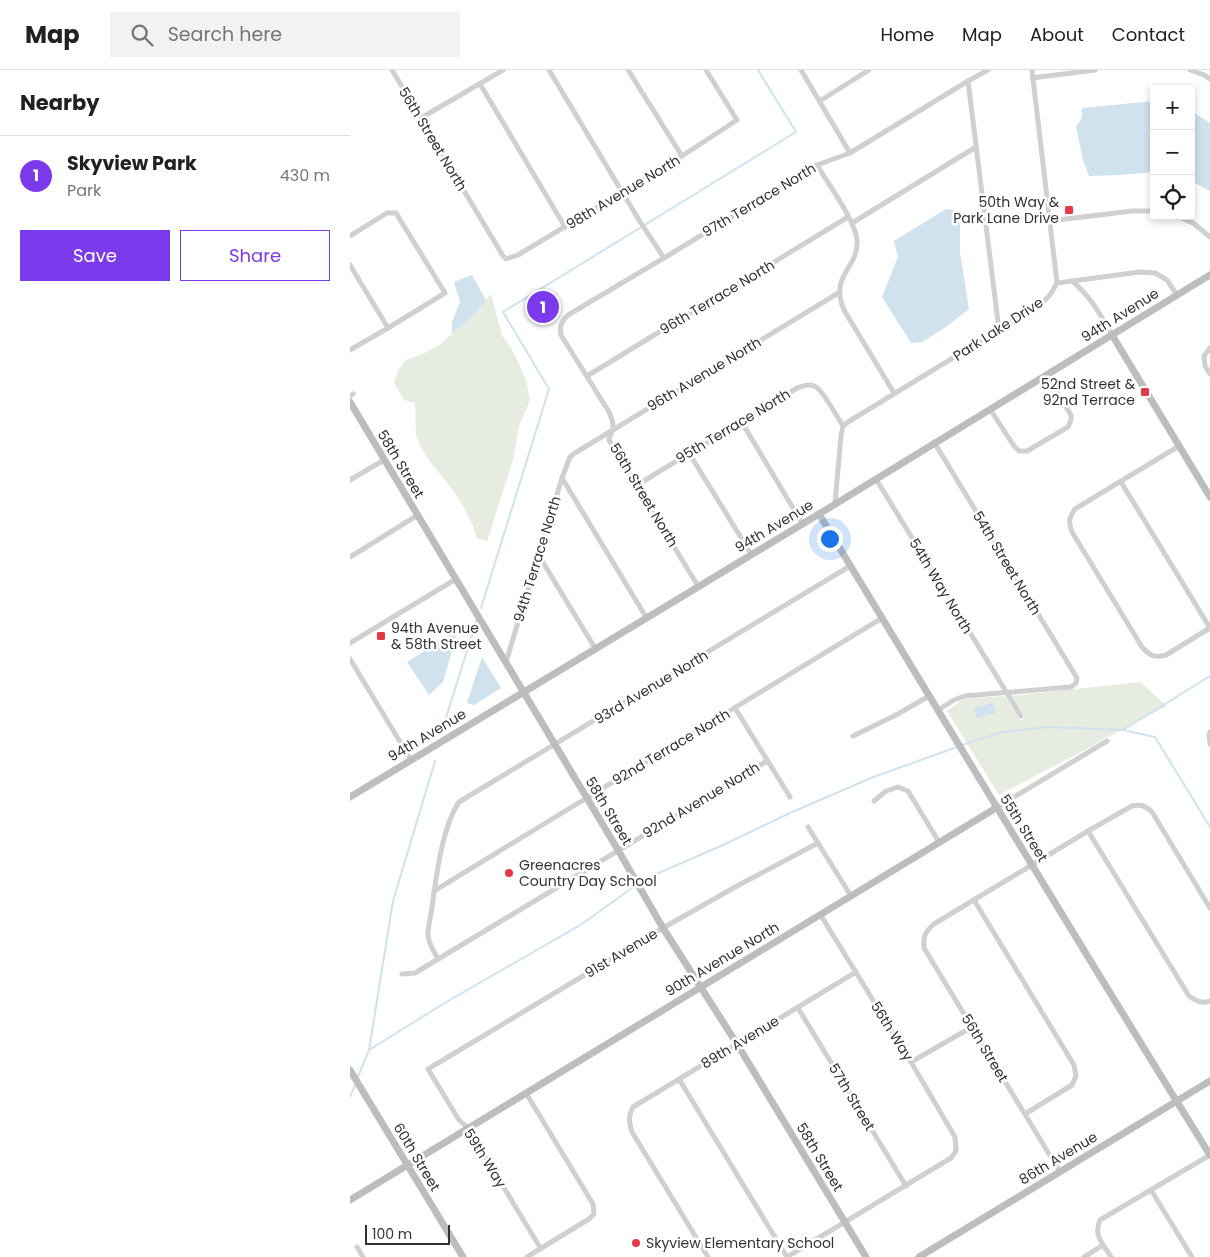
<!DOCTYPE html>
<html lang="en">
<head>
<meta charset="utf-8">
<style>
	body { margin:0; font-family:Poppins,sans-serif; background:#f2f2f2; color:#202124 }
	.controls { position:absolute; right:15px; top:15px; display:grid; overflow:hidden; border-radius:0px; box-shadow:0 2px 8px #0003 }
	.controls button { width:45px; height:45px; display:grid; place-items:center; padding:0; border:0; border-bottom:1px solid #e0e0e0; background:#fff; color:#202124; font:25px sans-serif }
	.scale { position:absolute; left:15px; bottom:12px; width:85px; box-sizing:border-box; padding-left:5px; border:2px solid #333; border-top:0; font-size:14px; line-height:18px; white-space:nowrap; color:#333; -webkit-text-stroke:4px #fff; paint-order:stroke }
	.you { position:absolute; left:479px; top:468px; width:18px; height:18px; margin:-12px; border:4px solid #fff; border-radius:50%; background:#1a73e8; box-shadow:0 0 0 8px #1a73e833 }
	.badge { display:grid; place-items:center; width:32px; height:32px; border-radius:50%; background:#7c3aed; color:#fff; font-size:16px; font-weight:700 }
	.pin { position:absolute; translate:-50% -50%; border:2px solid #fff; box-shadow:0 1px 5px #0006 }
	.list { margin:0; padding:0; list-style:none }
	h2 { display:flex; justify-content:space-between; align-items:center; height:65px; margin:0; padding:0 20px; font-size:21px }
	h2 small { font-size:16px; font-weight:400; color:#757577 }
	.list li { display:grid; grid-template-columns:32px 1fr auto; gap:15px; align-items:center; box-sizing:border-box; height:80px; padding:0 20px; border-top:1px solid #e0e0e0 }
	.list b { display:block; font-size:19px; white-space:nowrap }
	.list p { margin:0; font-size:16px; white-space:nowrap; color:#757577 }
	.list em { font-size:16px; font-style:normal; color:#757577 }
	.actions { display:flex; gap:10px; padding:15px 20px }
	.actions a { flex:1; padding:11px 0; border:1px solid #7c3aed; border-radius:0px; text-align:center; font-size:18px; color:#7c3aed }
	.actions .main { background:#7c3aed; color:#fff }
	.icon { flex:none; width:28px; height:28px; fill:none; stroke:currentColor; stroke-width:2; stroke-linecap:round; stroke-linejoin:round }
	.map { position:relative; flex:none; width:860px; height:1187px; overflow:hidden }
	header { display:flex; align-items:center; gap:30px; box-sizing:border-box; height:70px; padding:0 25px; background:#fff; border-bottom:1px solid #e0e0e0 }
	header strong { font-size:24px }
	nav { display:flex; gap:28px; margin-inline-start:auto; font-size:18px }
	.search { width:350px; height:45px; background:#f2f2f2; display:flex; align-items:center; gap:12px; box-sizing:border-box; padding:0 18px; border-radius:0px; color:#757577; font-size:19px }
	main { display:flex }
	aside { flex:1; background:#fff }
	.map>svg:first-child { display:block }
</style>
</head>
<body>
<header>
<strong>Map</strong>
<div class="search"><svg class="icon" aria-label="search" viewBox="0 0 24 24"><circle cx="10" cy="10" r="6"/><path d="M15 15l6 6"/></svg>Search here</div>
<nav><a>Home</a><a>Map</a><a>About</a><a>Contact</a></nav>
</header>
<main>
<aside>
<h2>Nearby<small></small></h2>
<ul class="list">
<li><span class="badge">1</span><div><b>Skyview Park</b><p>Park</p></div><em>430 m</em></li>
</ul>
<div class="actions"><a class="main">Save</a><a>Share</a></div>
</aside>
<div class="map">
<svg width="860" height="1187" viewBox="0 0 860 1187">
	<rect width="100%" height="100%" fill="#fff"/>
	<g fill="#e6ecdf">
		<path d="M141,224l11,41 12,18 12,27 4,21 -11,25 -6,34 -26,81 -10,-3c-7,-21 -15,-37 -29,-54 -11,-15 -25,-28 -31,-46 -2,-6 -1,-26 -2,-35l-11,-3 -10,-18 5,-13 7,-9 17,-6 15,-8 35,-30z"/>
		<polygon points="193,227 199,231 204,240 198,247 183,242 182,238"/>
		<polygon points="790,612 817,636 758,667 757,667 742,676 649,725 597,641 609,632 615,629 655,626 671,651 675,647 662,626"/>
	</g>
	<g fill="#cfe2ee">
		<polygon points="804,31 804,102 771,105 739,106 733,90 726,56 732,48 732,38"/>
		<polygon points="841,41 860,53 860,121 841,111"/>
		<polygon points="596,139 604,140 610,154 610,183 619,239 596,257 572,272 561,273 532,227 548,187 544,171"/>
		<polygon points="122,205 136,230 123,246 102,264 102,252 110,232 104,212"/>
		<polygon points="108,560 93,612 79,625 57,592"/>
		<polygon points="132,587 151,618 124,635 117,633"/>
		<polygon points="643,633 646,643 626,648 624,638"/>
	</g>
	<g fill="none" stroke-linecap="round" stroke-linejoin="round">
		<g stroke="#cfe2ee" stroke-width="2">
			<polyline points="131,538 199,319 153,242 446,62 408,0"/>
			<polyline points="94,654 127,549"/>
			<polyline points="773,660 860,606"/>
			<polyline points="612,675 649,663 696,657 773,660 805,667 860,757"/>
			<polyline points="290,812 295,809 373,775 440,743 521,708 607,677"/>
			<polyline points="19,980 93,934 232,854 286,815"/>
			<polyline points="7,1009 19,980 43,831 85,691"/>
			<polyline points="0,1027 6,1013"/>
		</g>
		<g stroke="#d0d0d0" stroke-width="5">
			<polyline points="42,0 153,186 156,189 168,185 332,86 387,50 356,0"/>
			<polyline points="199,0 289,150 314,188"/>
			<polyline points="278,0 332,86"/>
			<polyline points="451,0 500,83"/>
			<polyline points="840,0 854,5 860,9"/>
			<polyline points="682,8 745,0"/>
			<polyline points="618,11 649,260"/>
			<polyline points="130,14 215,157"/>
			<polyline points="470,31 519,0"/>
			<polyline points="71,48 153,0"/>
			<path d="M467,95c10,17 39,57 40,75 2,29 -28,34 -13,70l50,83"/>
			<polyline points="827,146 843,153 860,167"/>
			<polyline points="699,151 782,141 804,141"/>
			<polyline points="502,153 626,77"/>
			<polyline points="0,166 37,143 46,143 95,223 38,258 0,280"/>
			<polyline points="0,195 38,258"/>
			<polyline points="722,211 790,202 805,203 817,210 827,225"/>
			<path d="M707,213l15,-2c19,16 28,33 40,54"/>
			<polyline points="860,278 854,286 855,296 860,304"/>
			<polyline points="237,306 498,147"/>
			<polyline points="0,326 3,324"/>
			<polyline points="640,339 664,376 669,381 677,381 718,357 721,350 721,345 696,305"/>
			<polyline points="391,351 452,453"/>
			<polyline points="584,372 727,608 726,613 721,617 615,626 604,630 588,640"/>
			<path d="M829,376l-104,63c-6,9 -7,12 -3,23l70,115c8,9 12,11 24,8l44,-27"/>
			<polyline points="339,383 401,484"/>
			<polyline points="212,408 296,547"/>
			<polyline points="526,409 671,646"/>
			<polyline points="0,410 34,390"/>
			<polyline points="771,412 860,558"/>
			<path d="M287,415l160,-97c6,-2 13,-5 19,-1 8,5 21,30 27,39"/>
			<polyline points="485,433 491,366 493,356 498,352 691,234 700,225 707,213 682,0"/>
			<polyline points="189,486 245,578"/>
			<polyline points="0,487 68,445"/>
			<path d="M348,516l-89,-146c1,-5 3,-7 4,-12 1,-6 -2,-10 -4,-16l-48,-77c-2,-9 1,-14 7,-20l96,-57 153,-93 33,-12 118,-72 20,-11"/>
			<polyline points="0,573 106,509"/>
			<polyline points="0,589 61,690"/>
			<polyline points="156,592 212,408 220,387 225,383 490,222"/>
			<polyline points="385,638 440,727"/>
			<polyline points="860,662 859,665 860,674"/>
			<polyline points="503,666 548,644 579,626"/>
			<polyline points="524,731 536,721 548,717 558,721 589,772"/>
			<polyline points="646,738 757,671"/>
			<polyline points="458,757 501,826"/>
			<path d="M738,761l101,165c7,5 13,8 21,5"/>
			<polyline points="84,821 532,548"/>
			<polyline points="624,830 724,995 726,1006 722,1015 675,1044"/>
			<path d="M88,889c-4,-8 -10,-15 -10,-25 0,-8 3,-18 4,-27 4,-29 10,-80 27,-105l391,-236"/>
			<polyline points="52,904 65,903 417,691"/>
			<polyline points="448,938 556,1116"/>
			<polyline points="561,992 622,957"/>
			<polyline points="329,1009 437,1187 601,1088 606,1081 605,1067 561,992 470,844"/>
			<polyline points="176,1023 243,1134 244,1144 239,1149 177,1187"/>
			<path d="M710,1102l-136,-224c-1,-12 1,-16 10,-24l154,-93 44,-25c9,-2 14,0 20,6l58,96"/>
			<polyline points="801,1120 842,1187"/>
			<polyline points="7,1177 13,1187"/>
			<polyline points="191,1179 118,1058 109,1050 78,999 313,858 387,816 468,773"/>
			<path d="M358,1187l-76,-125c-3,-10 -4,-15 1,-25l223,-135"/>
			<polyline points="734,1187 753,1175"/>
			<path d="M761,1187c-8,-13 -18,-22 -11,-37l110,-65"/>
		</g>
		<g stroke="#bdbdbd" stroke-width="7">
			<polyline points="762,265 860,427"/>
			<polyline points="0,332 268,780 313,858 387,974 516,1187"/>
			<path d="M469,444c130,214 259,429 391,641"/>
			<polyline points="0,727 469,444 860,205"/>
			<polyline points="0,1000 113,1187"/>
			<polyline points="0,1130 646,738"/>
			<polyline points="569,1187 860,1011"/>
		</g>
	</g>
	<g fill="#e63946" stroke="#fff" stroke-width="2">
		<rect x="714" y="135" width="10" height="10" rx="2.5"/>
		<rect x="790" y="317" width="10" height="10" rx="2.5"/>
		<rect x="26" y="561" width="10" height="10" rx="2.5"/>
		<circle cx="159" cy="803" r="5"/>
		<circle cx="286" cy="1173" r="5"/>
	</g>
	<g text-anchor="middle" stroke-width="5" stroke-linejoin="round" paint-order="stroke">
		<g font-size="14" fill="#333" stroke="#fff">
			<text transform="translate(83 69) rotate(59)" y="5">56th Street North</text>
			<text transform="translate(273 122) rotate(-31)" y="5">98th Avenue North</text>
			<text transform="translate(409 130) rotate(-31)" y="5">97th Terrace North</text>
			<text transform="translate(367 227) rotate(-31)" y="5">96th Terrace North</text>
			<text transform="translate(770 245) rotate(-32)" y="5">94th Avenue</text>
			<text transform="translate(648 259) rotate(-33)" y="5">Park Lake Drive</text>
			<text transform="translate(354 304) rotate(-31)" y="5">96th Avenue North</text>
			<text transform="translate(383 356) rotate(-31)" y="5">95th Terrace North</text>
			<text transform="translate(51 394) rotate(59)" y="5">58th Street</text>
			<text transform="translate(294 425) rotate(59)" y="5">56th Street North</text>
			<text transform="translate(424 456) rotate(-31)" y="5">94th Avenue</text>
			<text transform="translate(187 489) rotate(-73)" y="5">94th Terrace North</text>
			<text transform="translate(657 493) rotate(59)" y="5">54th Street North</text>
			<text transform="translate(591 516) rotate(59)" y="5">54th Way North</text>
			<text transform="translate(301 617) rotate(-31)" y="5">93rd Avenue North</text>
			<text transform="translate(77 665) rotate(-31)" y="5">94th Avenue</text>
			<text transform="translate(321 677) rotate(-31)" y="5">92nd Terrace North</text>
			<text transform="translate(351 730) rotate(-31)" y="5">92nd Avenue North</text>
			<text transform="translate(259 741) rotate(59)" y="5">58th Street</text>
			<text transform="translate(674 758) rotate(58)" y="5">55th Street</text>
			<text transform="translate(271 883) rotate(-31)" y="5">91st Avenue</text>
			<text transform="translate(372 889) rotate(-31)" y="5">90th Avenue North</text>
			<text transform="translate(542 961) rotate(58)" y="5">56th Way</text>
			<text transform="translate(390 972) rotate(-31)" y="5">89th Avenue</text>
			<text transform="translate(635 978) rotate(59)" y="5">56th Street</text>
			<text transform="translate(502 1027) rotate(59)" y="5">57th Street</text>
			<text transform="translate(67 1087) rotate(59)" y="5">60th Street</text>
			<text transform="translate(470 1087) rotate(59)" y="5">58th Street</text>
			<text transform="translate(135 1088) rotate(58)" y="5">59th Way</text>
			<text transform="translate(708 1088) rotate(-31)" y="5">86th Avenue</text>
		</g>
		<g font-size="14" fill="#333" stroke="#fff" text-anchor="start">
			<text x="709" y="137" text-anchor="end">50th Way &amp;<tspan x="709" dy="16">Park Lane Drive</tspan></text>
			<text x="785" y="319" text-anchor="end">52nd Street &amp;<tspan x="785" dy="16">92nd Terrace</tspan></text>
			<text x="41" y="563">94th Avenue<tspan x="41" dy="16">&amp; 58th Street</tspan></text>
			<text x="169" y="800">Greenacres<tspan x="169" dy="16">Country Day School</tspan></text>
			<text x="296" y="1178">Skyview Elementary School</text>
		</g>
	</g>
</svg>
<div class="controls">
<button>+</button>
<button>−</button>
<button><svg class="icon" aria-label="locate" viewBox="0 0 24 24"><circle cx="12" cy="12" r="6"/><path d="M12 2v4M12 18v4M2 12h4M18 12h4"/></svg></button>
</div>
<div class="scale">100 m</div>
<div class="you"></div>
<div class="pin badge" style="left:193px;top:237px">1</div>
</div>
</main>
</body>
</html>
